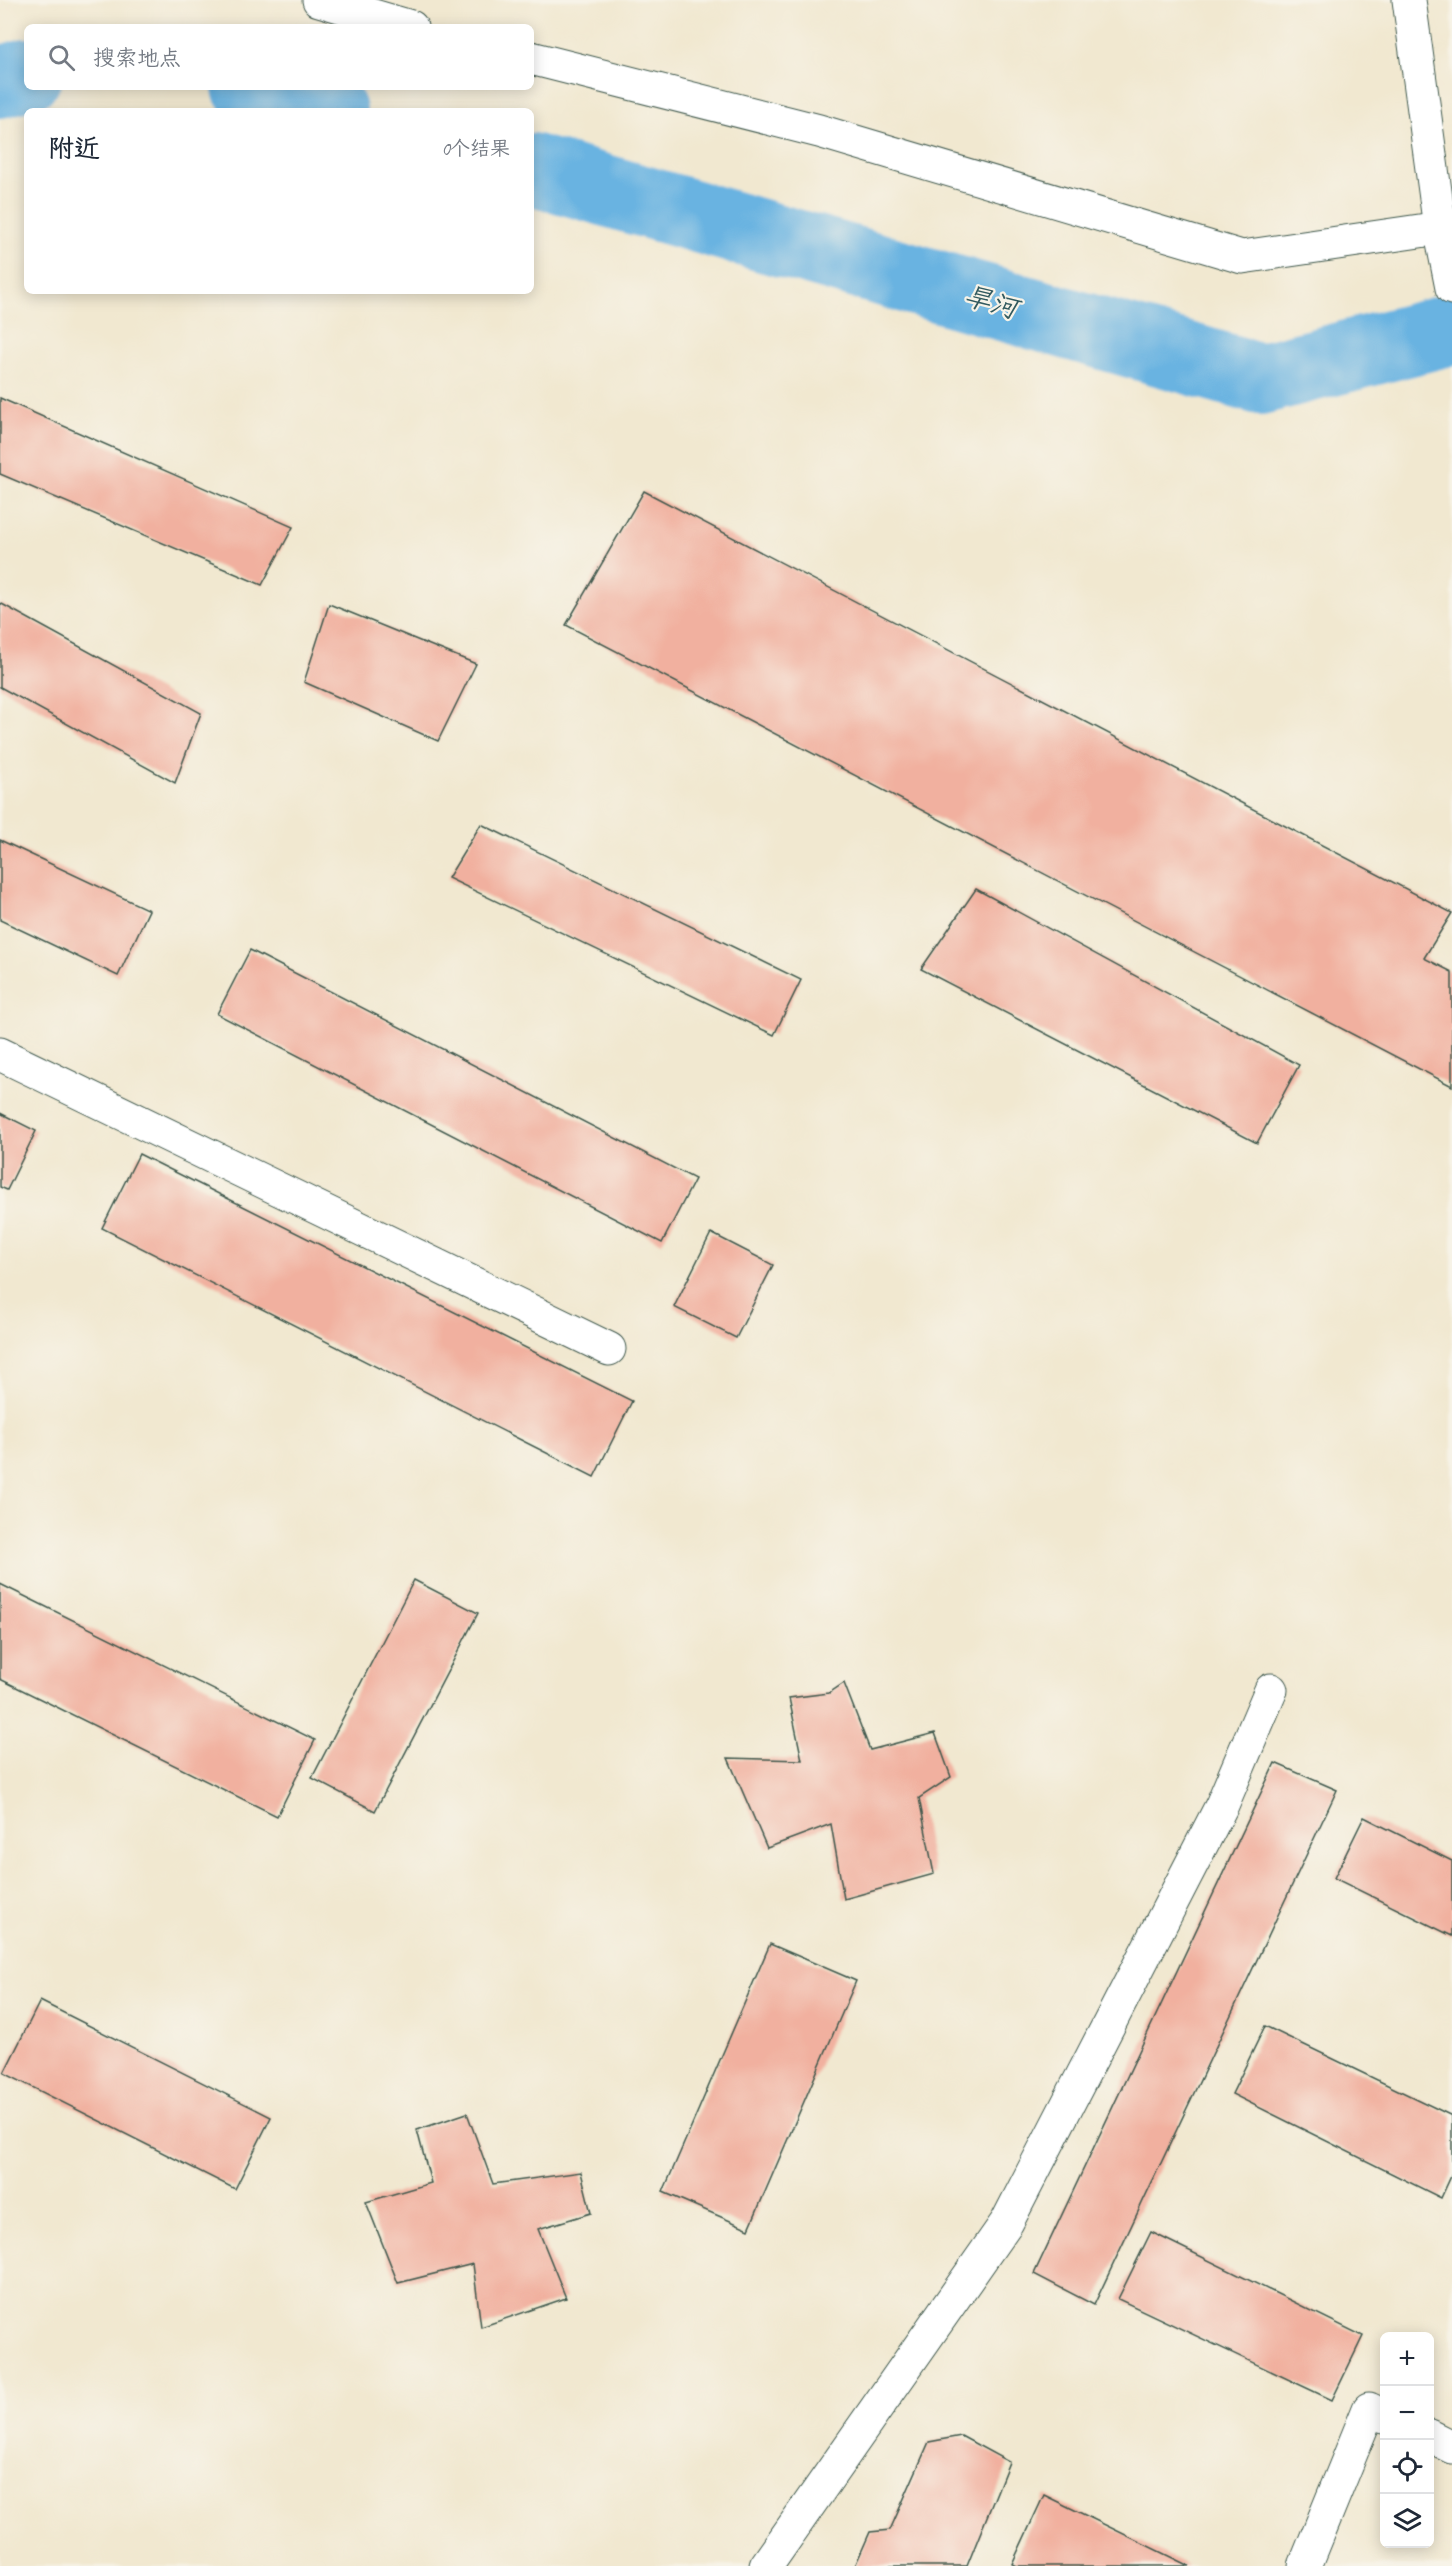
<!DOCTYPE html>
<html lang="zh">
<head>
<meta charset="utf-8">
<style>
	body { margin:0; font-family:Caveat,"LXGW WenKai TC",sans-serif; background:#f6f6f7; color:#1f2937 }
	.controls { position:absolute; right:18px; bottom:18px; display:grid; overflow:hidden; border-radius:9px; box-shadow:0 3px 15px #0003 }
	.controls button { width:54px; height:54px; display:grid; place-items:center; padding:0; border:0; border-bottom:2px solid #e0e1e3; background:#fff; color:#1f2937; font:30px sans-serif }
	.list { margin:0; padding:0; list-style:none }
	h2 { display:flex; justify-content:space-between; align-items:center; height:78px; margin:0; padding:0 24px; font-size:26px }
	h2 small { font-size:20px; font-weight:400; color:#747a83 }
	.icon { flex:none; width:33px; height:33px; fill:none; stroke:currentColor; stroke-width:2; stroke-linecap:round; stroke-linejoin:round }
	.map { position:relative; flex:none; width:1452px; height:2566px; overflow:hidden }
	.search { position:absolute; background:#fff; box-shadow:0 3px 15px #0003; left:24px; top:24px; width:510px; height:66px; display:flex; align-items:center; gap:15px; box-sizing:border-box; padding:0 21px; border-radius:9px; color:#747a83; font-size:22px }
	.panel { position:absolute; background:#fff; box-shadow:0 3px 15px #0003; left:24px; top:108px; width:510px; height:186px; border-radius:9px }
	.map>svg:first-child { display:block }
</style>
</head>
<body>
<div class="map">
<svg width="1452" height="2566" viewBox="0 0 1452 2566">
	<rect width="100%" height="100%" fill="#f7f3e8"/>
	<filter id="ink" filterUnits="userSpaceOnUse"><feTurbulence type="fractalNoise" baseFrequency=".0167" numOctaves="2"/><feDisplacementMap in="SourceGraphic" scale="12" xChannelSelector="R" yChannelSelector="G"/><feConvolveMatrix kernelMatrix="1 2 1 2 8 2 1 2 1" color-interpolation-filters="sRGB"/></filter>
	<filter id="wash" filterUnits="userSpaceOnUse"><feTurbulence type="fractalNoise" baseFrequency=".008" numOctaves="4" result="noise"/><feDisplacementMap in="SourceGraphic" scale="24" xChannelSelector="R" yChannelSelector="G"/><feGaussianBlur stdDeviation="1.35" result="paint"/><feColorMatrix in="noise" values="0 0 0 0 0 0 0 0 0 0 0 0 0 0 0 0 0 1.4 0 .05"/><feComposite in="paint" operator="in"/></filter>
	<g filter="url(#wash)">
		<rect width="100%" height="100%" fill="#f1e8d0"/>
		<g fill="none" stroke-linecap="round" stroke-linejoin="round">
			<g stroke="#69b3e1" stroke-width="72">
				<polyline points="0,82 27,74"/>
				<polyline points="248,87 331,111"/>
				<polyline points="531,169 1260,379 1452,329"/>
			</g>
		</g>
		<g id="blocks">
			<g fill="#f1b09f">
				<polygon points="0,398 293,527 262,585 0,474"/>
				<polygon points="644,491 1452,913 1424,958 1452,972 1452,1086 566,625"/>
				<polygon points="0,603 201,713 175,783 0,687"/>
				<polygon points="329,604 476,664 438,741 304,682"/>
				<polygon points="481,824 801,980 774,1035 448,878"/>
				<polygon points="0,840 149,910 118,976 0,920"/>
				<polygon points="976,889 1299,1065 1257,1143 921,969"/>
				<polygon points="250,950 695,1179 662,1243 217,1014"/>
				<polygon points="0,1113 36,1131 7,1190 0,1187"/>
				<polygon points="139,1154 632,1401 594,1477 102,1228"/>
				<polygon points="711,1233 773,1265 736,1338 674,1307"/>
				<polygon points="414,1580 478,1613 375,1811 312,1778"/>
				<polygon points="0,1584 315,1740 277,1816 0,1679"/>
				<polygon points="844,1683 870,1750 935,1733 951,1777 919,1798 934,1874 844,1899 831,1824 767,1848 728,1758 802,1760 789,1698 829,1693"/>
				<polygon points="1275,1763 1337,1790 1094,2305 1034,2274"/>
				<polygon points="1364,1817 1452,1861 1452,1936 1334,1878"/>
				<polygon points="770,1944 856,1981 749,2229 663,2192"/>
				<polygon points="40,2001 271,2117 235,2189 4,2073"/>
				<polygon points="1265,2026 1452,2116 1452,2174 1441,2198 1232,2094"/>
				<polygon points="467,2113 493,2184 581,2172 591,2213 538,2229 566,2298 481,2327 473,2264 398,2283 366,2202 431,2183 417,2130"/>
				<polygon points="1151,2232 1363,2336 1332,2400 1118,2299"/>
				<polygon points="961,2436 1009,2462 967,2566 855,2566 870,2532 890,2530 929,2442"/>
				<polygon points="1044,2495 1189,2566 1016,2566 1012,2564"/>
			</g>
		</g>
	</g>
	<g filter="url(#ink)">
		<use href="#blocks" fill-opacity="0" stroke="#3e574b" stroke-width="1.5"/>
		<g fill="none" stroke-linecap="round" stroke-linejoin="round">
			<defs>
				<g id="street">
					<polyline points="319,0 411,27"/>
					<polyline points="1409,0 1440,228 1452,288"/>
					<polyline points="531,58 819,131 1242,257 1440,228"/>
					<polyline points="0,1054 609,1349"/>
					<polyline points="1430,2436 1452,2447"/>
					<polyline points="766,2566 1007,2222 1222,1805 1271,1690"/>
					<polyline points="1305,2566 1369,2409 1384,2416"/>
				</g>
			</defs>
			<use href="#street" stroke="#3e574b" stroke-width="35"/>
			<use href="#street" stroke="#fff" stroke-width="33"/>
		</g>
	</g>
	<g text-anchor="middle" stroke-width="4.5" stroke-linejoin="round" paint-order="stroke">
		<g font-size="27" font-style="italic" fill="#325a5f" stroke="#f7f3e8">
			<text transform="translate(991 302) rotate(16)" y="9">旱河</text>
		</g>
	</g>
</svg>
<div class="controls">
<button>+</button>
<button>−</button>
<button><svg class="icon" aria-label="locate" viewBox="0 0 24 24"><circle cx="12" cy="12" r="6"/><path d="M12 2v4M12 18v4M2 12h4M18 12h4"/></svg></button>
<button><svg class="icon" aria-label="layers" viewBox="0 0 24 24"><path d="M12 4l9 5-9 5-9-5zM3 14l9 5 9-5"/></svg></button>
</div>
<div class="search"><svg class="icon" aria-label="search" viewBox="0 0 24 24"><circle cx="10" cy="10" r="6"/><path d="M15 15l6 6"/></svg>搜索地点</div>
<section class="panel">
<h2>附近<small>0个结果</small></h2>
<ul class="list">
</ul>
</section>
</div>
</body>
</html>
